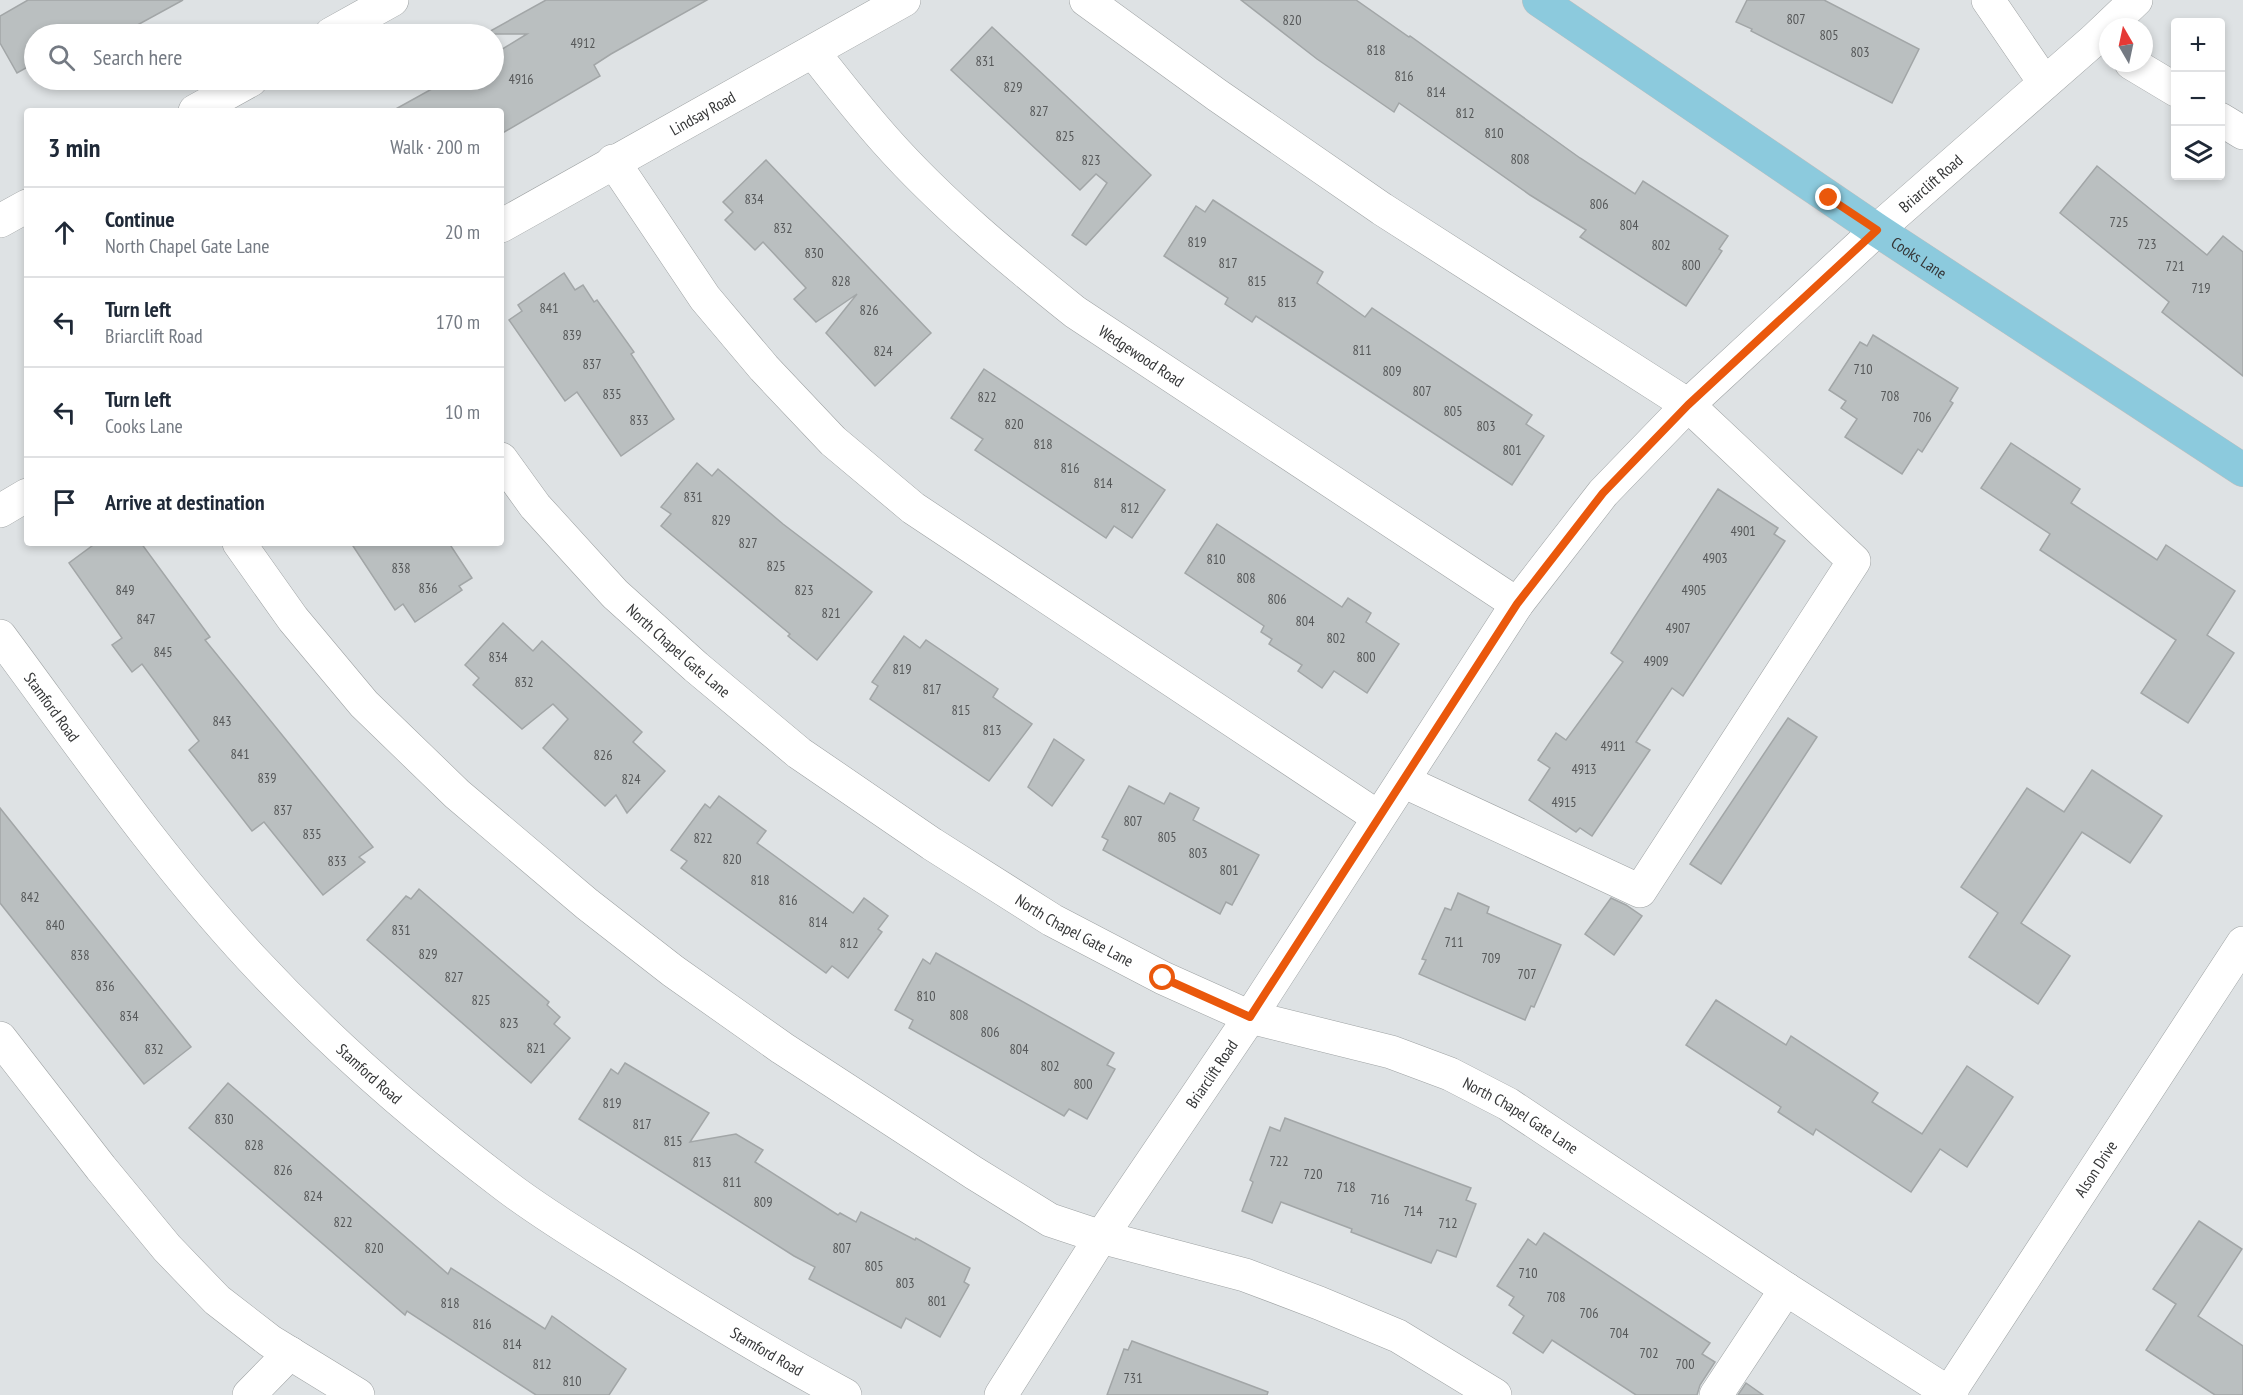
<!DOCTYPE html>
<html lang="en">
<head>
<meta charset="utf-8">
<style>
	body { margin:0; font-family:"PT Sans Narrow",sans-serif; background:#f2f2f3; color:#1f2937 }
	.controls { position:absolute; right:18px; top:18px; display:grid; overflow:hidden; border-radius:6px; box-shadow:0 3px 9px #0003 }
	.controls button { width:54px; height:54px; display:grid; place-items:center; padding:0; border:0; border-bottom:2px solid #e0e1e3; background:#fff; color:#1f2937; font:30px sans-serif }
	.compass { position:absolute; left:2099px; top:18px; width:54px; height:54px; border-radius:50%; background:#fff; box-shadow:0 3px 9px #0003; rotate:351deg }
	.stop { position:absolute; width:18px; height:18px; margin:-14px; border:4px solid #ea580c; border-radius:50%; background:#fff }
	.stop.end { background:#ea580c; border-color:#fff; box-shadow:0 2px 6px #0008 }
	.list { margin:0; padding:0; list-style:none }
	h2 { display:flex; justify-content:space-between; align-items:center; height:78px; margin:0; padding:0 24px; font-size:26px }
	h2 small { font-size:20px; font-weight:400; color:#747a83 }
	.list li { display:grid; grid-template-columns:39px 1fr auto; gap:18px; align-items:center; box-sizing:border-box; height:90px; padding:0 24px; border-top:2px solid #e0e1e3 }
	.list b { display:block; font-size:22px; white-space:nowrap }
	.list p { margin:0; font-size:20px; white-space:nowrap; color:#747a83 }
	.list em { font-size:20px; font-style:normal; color:#747a83 }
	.icon { flex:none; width:33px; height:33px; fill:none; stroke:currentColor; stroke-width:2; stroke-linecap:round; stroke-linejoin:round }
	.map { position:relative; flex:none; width:2243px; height:1395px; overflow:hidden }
	.search { position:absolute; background:#fff; box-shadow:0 3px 9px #0003; left:24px; top:24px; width:480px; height:66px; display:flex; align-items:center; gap:15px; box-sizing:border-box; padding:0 21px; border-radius:33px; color:#747a83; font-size:22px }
	.panel { position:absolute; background:#fff; box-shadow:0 3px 9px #0003; left:24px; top:108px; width:480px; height:438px; border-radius:6px }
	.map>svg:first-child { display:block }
</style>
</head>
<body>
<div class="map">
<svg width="2243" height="1395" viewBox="0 0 2243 1395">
	<rect width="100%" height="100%" fill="#dee2e4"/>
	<g fill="#babfc0" stroke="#a2a6a7" stroke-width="1.5">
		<polygon points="28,0 183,0 121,34 34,34 34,71 31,65 17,73 0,43 0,16"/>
		<polygon points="546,0 707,0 611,54 594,65 600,76 501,134 501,111 392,111 448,80 494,80 494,54 527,34 485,34"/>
		<polygon points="1241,0 1356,0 1409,37 1410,36 1580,158 1635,194 1643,181 1728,236 1719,249 1722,251 1686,306 1580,237 1586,230 1530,195 1399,103 1394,112 1317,59"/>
		<polygon points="1747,0 1824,0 1919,49 1892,103 1751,31 1752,29 1736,22"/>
		<polygon points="992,27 1151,175 1086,245 1072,235 1107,183 1096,174 1080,190 951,70"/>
		<polygon points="766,160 931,333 875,386 826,333 857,294 816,322 794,299 806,288 763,242 755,250 725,220 733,212 723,202"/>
		<polygon points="2097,166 2207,255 2223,236 2243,252 2243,376 2162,312 2169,302 2060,213"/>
		<polygon points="1213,200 1323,272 1317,283 1365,317 1372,308 1532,415 1526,424 1544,436 1512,485 1256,316 1252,322 1225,304 1228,298 1164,256 1196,206 1205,212"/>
		<polygon points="564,273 575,290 583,285 594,302 597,300 634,352 631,354 674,419 621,456 577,392 565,401 509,320 522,311 518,305"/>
		<polygon points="1873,335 1958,388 1950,401 1953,403 1922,452 1918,449 1902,474 1845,437 1857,419 1841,408 1846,401 1829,390 1860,342 1867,346"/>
		<polygon points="984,369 1165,490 1132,538 1114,526 1106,538 975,450 983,439 951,418"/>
		<polygon points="2011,443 2080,489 2071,503 2157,560 2166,545 2235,591 2207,635 2234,653 2188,723 2141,693 2176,640 2040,550 2050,534 1981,488"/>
		<polygon points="697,463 712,476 718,469 783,524 872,592 817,660 788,636 790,634 661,526 671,514 661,507"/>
		<polygon points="1718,489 1778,528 1774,534 1785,541 1683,696 1672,688 1636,742 1650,750 1592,836 1580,828 1576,832 1529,800 1550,768 1538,760 1556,733 1566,740 1623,662 1611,653"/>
		<polygon points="1217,524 1342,607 1348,598 1371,613 1366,622 1399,644 1367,693 1334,671 1322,688 1298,671 1302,665 1269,644 1272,639 1261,632 1264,626 1185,573"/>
		<polygon points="96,543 141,543 210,637 205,640 373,847 359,857 365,862 323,895 264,822 252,831 189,750 199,741 142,664 132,672 112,645 122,638 69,563"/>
		<polygon points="351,543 449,543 472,578 459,586 462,590 415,622 403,604 395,610"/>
		<polygon points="503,623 533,651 542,641 642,732 633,742 665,771 627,813 616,795 605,806 543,748 568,719 553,704 522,729 473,685 479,678 465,665"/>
		<polygon points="904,636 920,648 926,640 998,689 993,697 1032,724 989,781 870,699 878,686 872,682"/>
		<polygon points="1788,718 1817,737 1721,884 1690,864"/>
		<polygon points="1054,739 1084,760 1052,806 1028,787"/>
		<polygon points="2092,770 2162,816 2130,863 2082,832 2021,923 2070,956 2038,1004 1969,957 1998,913 1961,887 2027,788 2064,812"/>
		<polygon points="1129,786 1164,804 1170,793 1199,808 1193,820 1259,855 1232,905 1226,902 1220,914 1103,850 1108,840 1102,837"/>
		<polygon points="719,796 766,831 757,843 853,913 864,898 888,916 878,929 882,932 848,978 832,966 826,973 681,868 687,861 671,850 705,804 710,808"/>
		<polygon points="0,808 191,1047 144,1084 0,903"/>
		<polygon points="419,889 549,1002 547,1005 560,1017 554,1024 570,1038 531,1083 367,940 406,896 411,899"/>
		<polygon points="1458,893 1489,907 1487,913 1561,945 1534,1007 1531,1006 1525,1020 1419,974 1426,960 1422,959 1445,908 1451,910"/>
		<polygon points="1611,898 1626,905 1642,916 1614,955 1585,934"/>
		<polygon points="936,953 1114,1053 1107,1065 1115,1069 1087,1119 1069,1109 1064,1116 909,1028 913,1020 895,1010 923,959 930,964"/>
		<polygon points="1716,1000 1786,1045 1791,1036 1878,1093 1872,1102 1922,1134 1967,1066 2013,1097 1967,1167 1940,1149 1911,1192 1816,1129 1813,1135 1778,1112 1781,1107 1686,1045"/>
		<polygon points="625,1063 709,1113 690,1142 736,1134 763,1150 755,1162 838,1215 840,1213 856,1222 861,1212 915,1240 916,1238 970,1268 964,1282 969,1285 940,1337 906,1318 901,1328 809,1279 815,1267 794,1256 579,1119 611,1069 618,1074"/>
		<polygon points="228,1083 448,1274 451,1268 545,1329 552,1316 626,1369 609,1395 536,1395 407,1311 405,1315 189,1128"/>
		<polygon points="1285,1118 1471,1188 1466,1200 1476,1204 1456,1257 1437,1250 1431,1263 1351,1232 1352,1229 1281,1202 1272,1223 1242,1211 1253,1182 1250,1180 1270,1127 1280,1131"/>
		<polygon points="2199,1221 2242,1249 2198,1316 2243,1346 2243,1395 2215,1395 2146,1350 2176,1304 2153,1289"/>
		<polygon points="1544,1233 1710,1343 1702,1354 1715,1362 1700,1385 1697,1395 1636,1395 1552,1340 1543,1353 1513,1333 1524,1316 1509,1305 1514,1297 1497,1286 1528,1239 1536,1245"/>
		<polygon points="1132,1341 1268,1392 1267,1395 1107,1395 1124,1349 1128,1350"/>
		<polygon points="1746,1383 1763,1395 1738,1395"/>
	</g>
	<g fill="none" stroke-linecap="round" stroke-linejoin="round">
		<defs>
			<g id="minor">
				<polyline points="1086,0 1217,95 1382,209 1688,405 1854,561 1640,891 1403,781"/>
				<polyline points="1988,0 2044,82"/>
				<polyline points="331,34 392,0"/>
				<path id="s1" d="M813,52c24,30 47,60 73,89 56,63 123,118 189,171l442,292"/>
				<polyline points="2131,63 2176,90"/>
				<polyline points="195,111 251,80"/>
				<polyline points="2220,119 2243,133"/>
				<polyline points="613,161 705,298 764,368 833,441 913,508 1378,817"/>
				<polyline points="0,221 27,206"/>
				<path id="s2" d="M501,226l403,-226"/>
				<path id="s3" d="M501,459l34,47 80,88 81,73 103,86 133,91 120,76 111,58 87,39 141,35 59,22 58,30 278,185 166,106"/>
				<polyline points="0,511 27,495"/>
				<polyline points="239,543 293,619 364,704 457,794 587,904 673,971 782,1048 974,1173 1050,1220 1101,1237 1245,1275 1319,1303 1398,1336 1495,1395"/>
				<path id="s4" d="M0,636c81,109 159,223 252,323 77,83 164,159 254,227 38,29 80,54 120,79 72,46 144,90 219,130"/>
				<polyline points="0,1038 101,1168 167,1248 217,1300 270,1341 358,1395"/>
				<path id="s5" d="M1949,1393l294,-450"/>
				<polyline points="249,1395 290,1353"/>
				<path id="s6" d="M1001,1395l100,-158 149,-220 267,-413 86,-111 85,-88 189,-175 217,-190 42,-40"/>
				<polyline points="1716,1395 1786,1289"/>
			</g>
			<g id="major">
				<path id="s7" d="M1539,0l338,230 366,240"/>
			</g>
		</defs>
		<use href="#minor" stroke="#9ea2a3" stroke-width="34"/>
		<use href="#major" stroke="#bebfbf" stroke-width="34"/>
		<use href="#minor" stroke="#fff" stroke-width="33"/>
		<use href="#major" stroke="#8ccadd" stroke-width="33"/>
	</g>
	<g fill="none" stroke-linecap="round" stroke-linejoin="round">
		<polyline stroke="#ea580c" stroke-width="8" points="1163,978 1250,1017 1517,604 1603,493 1688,405 1877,230 1829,198"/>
	</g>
	<g text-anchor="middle" stroke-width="5" stroke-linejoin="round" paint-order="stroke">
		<g font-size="14" fill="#565859">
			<text x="1796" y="24">807</text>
			<text x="1292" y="25">820</text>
			<text x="1829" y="40">805</text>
			<text x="583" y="48">4912</text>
			<text x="1376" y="55">818</text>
			<text x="1860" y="57">803</text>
			<text x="985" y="66">831</text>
			<text x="1404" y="81">816</text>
			<text x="521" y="84">4916</text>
			<text x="1013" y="92">829</text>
			<text x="1436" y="97">814</text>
			<text x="1039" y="116">827</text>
			<text x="1465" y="118">812</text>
			<text x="1494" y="138">810</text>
			<text x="1065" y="141">825</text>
			<text x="1520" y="164">808</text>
			<text x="1091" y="165">823</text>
			<text x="754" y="204">834</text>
			<text x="1599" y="209">806</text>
			<text x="2119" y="227">725</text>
			<text x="1629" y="230">804</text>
			<text x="783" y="233">832</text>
			<text x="1197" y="247">819</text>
			<text x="2147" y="249">723</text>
			<text x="1661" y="250">802</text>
			<text x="814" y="258">830</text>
			<text x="1228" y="268">817</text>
			<text x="1691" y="270">800</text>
			<text x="2175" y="271">721</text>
			<text x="841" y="286">828</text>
			<text x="1257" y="286">815</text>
			<text x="2201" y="293">719</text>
			<text x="1287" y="307">813</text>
			<text x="549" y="313">841</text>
			<text x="869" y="315">826</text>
			<text x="572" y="340">839</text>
			<text x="1362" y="355">811</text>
			<text x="883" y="356">824</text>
			<text x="592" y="369">837</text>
			<text x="1863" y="374">710</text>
			<text x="1392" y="376">809</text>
			<text x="1422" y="396">807</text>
			<text x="612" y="399">835</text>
			<text x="1890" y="401">708</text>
			<text x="987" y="402">822</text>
			<text x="1453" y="416">805</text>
			<text x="1922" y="422">706</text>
			<text x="639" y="425">833</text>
			<text x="1014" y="429">820</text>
			<text x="1486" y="431">803</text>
			<text x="1043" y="449">818</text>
			<text x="1512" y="455">801</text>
			<text x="1070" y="473">816</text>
			<text x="1103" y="488">814</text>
			<text x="693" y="502">831</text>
			<text x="1130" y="513">812</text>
			<text x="721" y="525">829</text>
			<text x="1743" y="536">4901</text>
			<text x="748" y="548">827</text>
			<text x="1715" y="563">4903</text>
			<text x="1216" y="564">810</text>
			<text x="776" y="571">825</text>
			<text x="401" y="573">838</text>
			<text x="1246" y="583">808</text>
			<text x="428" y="593">836</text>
			<text x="125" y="595">849</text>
			<text x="804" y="595">823</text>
			<text x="1694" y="595">4905</text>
			<text x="1277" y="604">806</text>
			<text x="831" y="618">821</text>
			<text x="146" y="624">847</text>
			<text x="1305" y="626">804</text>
			<text x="1678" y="633">4907</text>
			<text x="1336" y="643">802</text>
			<text x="163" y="657">845</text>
			<text x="498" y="662">834</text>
			<text x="1366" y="662">800</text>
			<text x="1656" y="666">4909</text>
			<text x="902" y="674">819</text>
			<text x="524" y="687">832</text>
			<text x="932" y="694">817</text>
			<text x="961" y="715">815</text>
			<text x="222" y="726">843</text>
			<text x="992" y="735">813</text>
			<text x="1613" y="751">4911</text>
			<text x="240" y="759">841</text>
			<text x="603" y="760">826</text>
			<text x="1584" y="774">4913</text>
			<text x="267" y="783">839</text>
			<text x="631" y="784">824</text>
			<text x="1564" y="807">4915</text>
			<text x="283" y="815">837</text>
			<text x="1133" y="826">807</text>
			<text x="312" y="839">835</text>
			<text x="1167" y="842">805</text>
			<text x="703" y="843">822</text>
			<text x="1198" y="858">803</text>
			<text x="732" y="864">820</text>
			<text x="337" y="866">833</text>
			<text x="1229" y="875">801</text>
			<text x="760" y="885">818</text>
			<text x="30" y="902">842</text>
			<text x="788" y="905">816</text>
			<text x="818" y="927">814</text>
			<text x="55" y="930">840</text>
			<text x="401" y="935">831</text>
			<text x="1454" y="947">711</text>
			<text x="849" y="948">812</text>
			<text x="428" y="959">829</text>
			<text x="80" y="960">838</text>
			<text x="1491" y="963">709</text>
			<text x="1527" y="979">707</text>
			<text x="454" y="982">827</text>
			<text x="105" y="991">836</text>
			<text x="926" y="1001">810</text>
			<text x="481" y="1005">825</text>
			<text x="959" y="1020">808</text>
			<text x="129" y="1021">834</text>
			<text x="509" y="1028">823</text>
			<text x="990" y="1037">806</text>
			<text x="536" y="1053">821</text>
			<text x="154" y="1054">832</text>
			<text x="1019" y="1054">804</text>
			<text x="1050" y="1071">802</text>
			<text x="1083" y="1089">800</text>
			<text x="612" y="1108">819</text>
			<text x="224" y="1124">830</text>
			<text x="642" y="1129">817</text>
			<text x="673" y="1146">815</text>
			<text x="254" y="1150">828</text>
			<text x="1279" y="1166">722</text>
			<text x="702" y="1167">813</text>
			<text x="283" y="1175">826</text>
			<text x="1313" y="1179">720</text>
			<text x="732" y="1187">811</text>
			<text x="1346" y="1192">718</text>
			<text x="313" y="1201">824</text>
			<text x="1380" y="1204">716</text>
			<text x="763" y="1207">809</text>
			<text x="1413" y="1216">714</text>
			<text x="343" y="1227">822</text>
			<text x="1448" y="1228">712</text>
			<text x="374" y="1253">820</text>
			<text x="842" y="1253">807</text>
			<text x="874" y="1271">805</text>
			<text x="1528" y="1278">710</text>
			<text x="905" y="1288">803</text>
			<text x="1556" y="1302">708</text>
			<text x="937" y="1306">801</text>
			<text x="450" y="1308">818</text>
			<text x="1589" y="1318">706</text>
			<text x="482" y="1329">816</text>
			<text x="1619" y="1338">704</text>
			<text x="512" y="1349">814</text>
			<text x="1649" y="1358">702</text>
			<text x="542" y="1369">812</text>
			<text x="1685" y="1369">700</text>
			<text x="1133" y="1383">731</text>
			<text x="572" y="1386">810</text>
		</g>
		<g font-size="16" fill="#353637" stroke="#dee2e4">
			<text dy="6" stroke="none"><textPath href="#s2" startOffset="231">Lindsay Road</textPath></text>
			<text dy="6" stroke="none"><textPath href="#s6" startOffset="1536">Briarclift Road</textPath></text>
			<text dy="6" stroke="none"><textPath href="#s7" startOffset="459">Cooks Lane</textPath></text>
			<text dy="6" stroke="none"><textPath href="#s1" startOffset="450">Wedgewood Road</textPath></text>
			<text dy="6" stroke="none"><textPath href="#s3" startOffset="262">North Chapel Gate Lane</textPath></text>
			<text dy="6" stroke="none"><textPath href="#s4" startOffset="88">Stamford Road</textPath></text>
			<text dy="6" stroke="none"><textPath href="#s3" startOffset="748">North Chapel Gate Lane</textPath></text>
			<text dy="6" stroke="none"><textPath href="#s4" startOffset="574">Stamford Road</textPath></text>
			<text dy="6" stroke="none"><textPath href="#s6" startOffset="384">Briarclift Road</textPath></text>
			<text dy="6" stroke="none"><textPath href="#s3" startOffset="1234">North Chapel Gate Lane</textPath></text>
			<text dy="6" stroke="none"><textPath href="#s5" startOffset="268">Alson Drive</textPath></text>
			<text dy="6" stroke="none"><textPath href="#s4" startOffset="1060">Stamford Road</textPath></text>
		</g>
	</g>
</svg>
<div class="controls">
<button>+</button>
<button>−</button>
<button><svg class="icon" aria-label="layers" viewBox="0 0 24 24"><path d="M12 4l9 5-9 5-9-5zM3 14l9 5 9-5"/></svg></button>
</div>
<svg class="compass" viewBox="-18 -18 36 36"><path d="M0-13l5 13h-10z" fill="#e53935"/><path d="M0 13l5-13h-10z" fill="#747a83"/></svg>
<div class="stop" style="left:1163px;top:978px"></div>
<div class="stop end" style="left:1829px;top:198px"></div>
<div class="search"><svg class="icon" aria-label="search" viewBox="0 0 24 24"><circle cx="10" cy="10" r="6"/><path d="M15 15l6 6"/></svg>Search here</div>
<section class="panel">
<h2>3 min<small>Walk · 200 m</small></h2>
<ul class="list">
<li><svg class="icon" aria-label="ahead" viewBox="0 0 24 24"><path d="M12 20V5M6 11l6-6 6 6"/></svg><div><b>Continue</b><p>North Chapel Gate Lane</p></div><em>20 m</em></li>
<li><svg class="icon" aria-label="left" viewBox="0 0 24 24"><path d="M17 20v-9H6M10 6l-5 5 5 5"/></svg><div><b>Turn left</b><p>Briarclift Road</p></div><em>170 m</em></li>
<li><svg class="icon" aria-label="left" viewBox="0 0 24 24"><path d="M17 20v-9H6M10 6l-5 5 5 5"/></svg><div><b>Turn left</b><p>Cooks Lane</p></div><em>10 m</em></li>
<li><svg class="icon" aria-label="arrive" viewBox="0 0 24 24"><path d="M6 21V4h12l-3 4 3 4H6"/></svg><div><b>Arrive at destination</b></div></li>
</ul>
</section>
</div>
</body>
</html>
